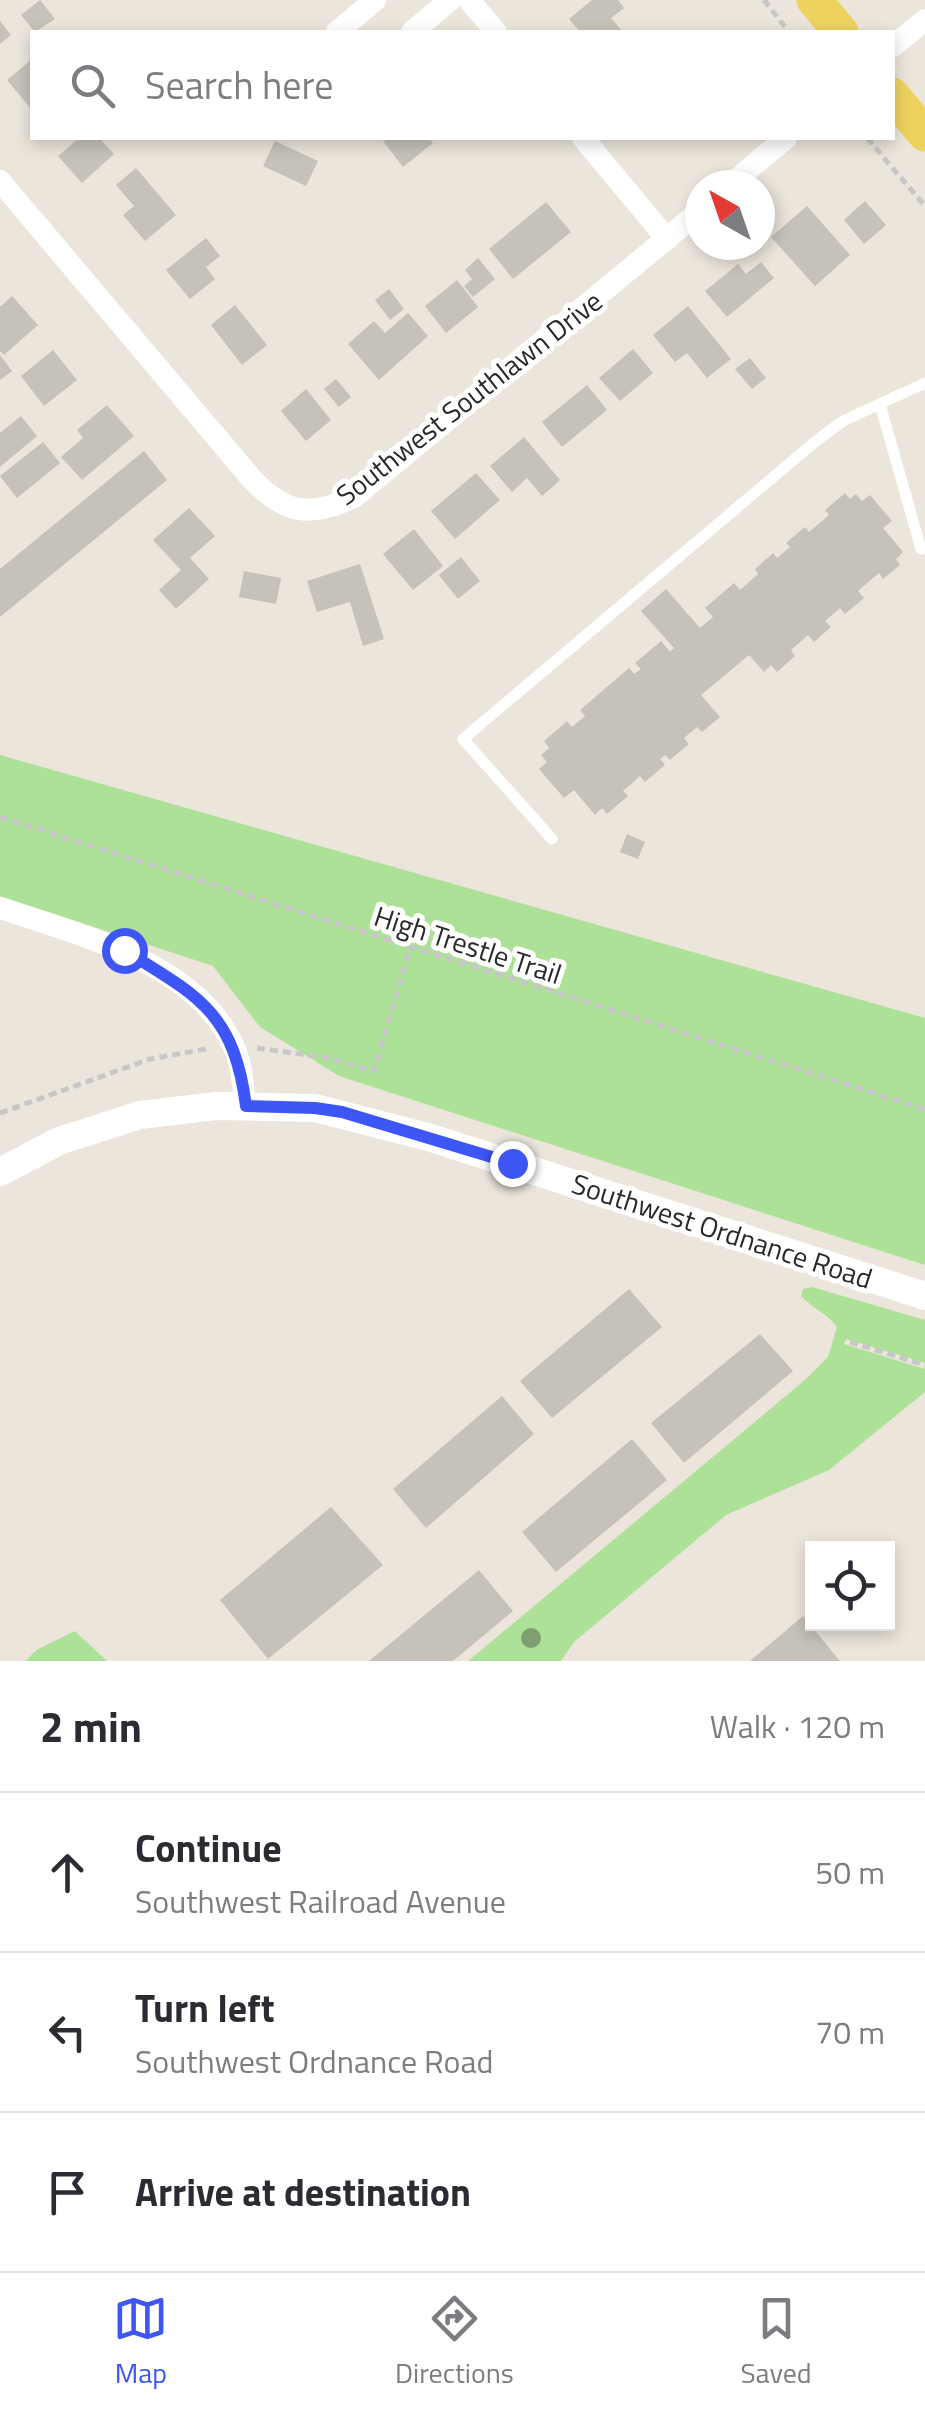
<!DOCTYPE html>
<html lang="en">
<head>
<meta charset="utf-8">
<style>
	body { margin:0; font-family:"Titillium Web",sans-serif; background:#f7f7f7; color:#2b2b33 }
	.controls { position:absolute; right:30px; bottom:30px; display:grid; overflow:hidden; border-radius:0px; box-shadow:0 5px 15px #0003 }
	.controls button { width:90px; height:90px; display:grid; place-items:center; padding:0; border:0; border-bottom:2px solid #e1e1e2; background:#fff; color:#2b2b33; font:50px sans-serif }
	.compass { position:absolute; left:685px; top:170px; width:90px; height:90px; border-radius:50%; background:#fff; box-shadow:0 5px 15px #0003; rotate:320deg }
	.stop { position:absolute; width:30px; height:30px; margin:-22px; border:8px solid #3d56f5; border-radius:50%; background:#fff }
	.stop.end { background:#3d56f5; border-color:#fff; box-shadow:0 2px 10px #0008 }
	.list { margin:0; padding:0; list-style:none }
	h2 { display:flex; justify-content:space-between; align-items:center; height:130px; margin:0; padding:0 40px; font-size:42px }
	h2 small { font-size:32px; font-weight:400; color:#7c7c81 }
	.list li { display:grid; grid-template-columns:65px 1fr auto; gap:30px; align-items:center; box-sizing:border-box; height:160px; padding:0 40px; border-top:2px solid #e1e1e2 }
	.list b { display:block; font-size:38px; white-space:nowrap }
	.list p { margin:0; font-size:32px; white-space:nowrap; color:#7c7c81 }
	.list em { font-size:32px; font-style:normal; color:#7c7c81 }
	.icon { flex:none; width:55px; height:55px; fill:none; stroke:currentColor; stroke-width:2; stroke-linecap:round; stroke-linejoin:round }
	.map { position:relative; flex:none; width:925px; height:1661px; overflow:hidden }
	.search { position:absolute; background:#fff; box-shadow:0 5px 15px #0003; left:30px; right:30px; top:30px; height:110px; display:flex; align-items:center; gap:25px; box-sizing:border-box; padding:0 35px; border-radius:0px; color:#7c7c81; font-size:38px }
	.sheet { height:610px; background:#fff }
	nav { display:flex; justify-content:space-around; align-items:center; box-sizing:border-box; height:140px; border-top:2px solid #e1e1e2; background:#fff; font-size:28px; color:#7c7c81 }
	nav a { display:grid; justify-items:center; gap:5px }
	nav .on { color:#3d56f5 }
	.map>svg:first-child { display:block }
</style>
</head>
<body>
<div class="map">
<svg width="925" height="1661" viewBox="0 0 925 1661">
	<rect width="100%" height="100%" fill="#ebe5db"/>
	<g fill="#ade198">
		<polygon points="0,755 925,1018 925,1265 339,1076 260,1027 213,966 0,896"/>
		<path d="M812,1287l113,33v43l-79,-24 -2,5 81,25v23l-96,78 -103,45 -152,127 -13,19h-93l337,-281 23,-23 9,-30c-10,-14 -25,-19 -36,-31l2,-7z"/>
		<polygon points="75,1631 107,1661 25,1661 38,1649"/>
	</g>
	<g fill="#c6c2ba">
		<polygon points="40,0 55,19 35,32 21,15"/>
		<polygon points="592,0 618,0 624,8 611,18 623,32 580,32 569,19"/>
		<polygon points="0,21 11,35 0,44"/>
		<polygon points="31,60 32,62 32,110 7,80"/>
		<polygon points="79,138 99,138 114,154 82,183 58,156"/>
		<polygon points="388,138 429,138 433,143 403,167 383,141"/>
		<polygon points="275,141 318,161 306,186 263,166"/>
		<polygon points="136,168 176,215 145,241 123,215 134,206 116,185"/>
		<polygon points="865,201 886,225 864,244 844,220"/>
		<polygon points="546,202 571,232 513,279 489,249"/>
		<polygon points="807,206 850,255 815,286 771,237"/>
		<polygon points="206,238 220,256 206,267 215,279 190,299 166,270"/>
		<polygon points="478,258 495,279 473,297 464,286 472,279 465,270"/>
		<polygon points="761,262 774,278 727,317 705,291 738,264 746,274"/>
		<polygon points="457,280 478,307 446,333 425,306"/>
		<polygon points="389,289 404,309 390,320 375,300"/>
		<polygon points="12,296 38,325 4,355 0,351 0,307"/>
		<polygon points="235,305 267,345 242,365 211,325"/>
		<polygon points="688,306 731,359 707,378 687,353 675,362 653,335"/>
		<polygon points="408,313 428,336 379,380 348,344 374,321 385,333"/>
		<polygon points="633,349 653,373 620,401 599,378"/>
		<polygon points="53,350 77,380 44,406 21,376"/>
		<polygon points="0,355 12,371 0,380"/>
		<polygon points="750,358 766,378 752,389 735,369"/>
		<polygon points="336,379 351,397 339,407 324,389"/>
		<polygon points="587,385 607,410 562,447 542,422"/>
		<polygon points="306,389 331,420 306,441 281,411"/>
		<polygon points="107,405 134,436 82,480 61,457 83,438 77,430"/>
		<polygon points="21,416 37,436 0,467 0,433"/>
		<polygon points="524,437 560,480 542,496 527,478 512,492 490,466"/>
		<polygon points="43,442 60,463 17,498 0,476"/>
		<polygon points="144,451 167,480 0,617 0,569"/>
		<polygon points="476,473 500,500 455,539 431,511"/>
		<polygon points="845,493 850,499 856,494 862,501 870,495 892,521 883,528 903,552 896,559 900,565 883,579 879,573 858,591 864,598 845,614 840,608 825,621 831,627 814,642 808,635 791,650 795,656 777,672 771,665 764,672 749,655 701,695 720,717 702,732 697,727 684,738 689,744 670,760 665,755 660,759 665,765 645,782 640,776 623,791 628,796 607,814 602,808 595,815 574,790 564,798 539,769 547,762 541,755 549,748 544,741 567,721 572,727 585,716 580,710 629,668 634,674 641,669 635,663 661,641 670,652 674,648 641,611 666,589 700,628 713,617 705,608 734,583 740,590 758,574 755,569 773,553 777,558 790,547 786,543 805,527 809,532 829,515 825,510"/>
		<polygon points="189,508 215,536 190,558 209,579 176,609 159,590 181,570 153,540"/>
		<polygon points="414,529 443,566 413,590 383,554"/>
		<polygon points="461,557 480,581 458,599 439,575"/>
		<polygon points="360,564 384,639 363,646 350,602 317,612 307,581"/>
		<polygon points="244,571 281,578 276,604 239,597"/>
		<polygon points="627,834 645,842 638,859 620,852"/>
		<polygon points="629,1289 662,1327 552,1418 520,1381"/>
		<polygon points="760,1334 793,1371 684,1463 651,1423"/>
		<polygon points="502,1396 534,1434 426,1528 393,1489"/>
		<polygon points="632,1439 667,1480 556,1572 522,1532"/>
		<polygon points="331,1507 383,1565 268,1659 220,1600"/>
		<polygon points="479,1570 513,1611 453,1661 369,1661"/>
		<polygon points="803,1616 840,1661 750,1661 757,1655"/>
	</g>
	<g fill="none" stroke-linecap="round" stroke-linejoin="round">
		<g stroke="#c7c7c7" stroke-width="5" stroke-dasharray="8 5" stroke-linecap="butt">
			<polyline points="764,0 789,32"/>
			<polyline points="867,138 925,206"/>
			<polyline points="0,817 925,1109"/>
			<polyline points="257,1048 329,1058 374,1071 410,948"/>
			<polyline points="0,1113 150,1059 206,1049"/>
			<polyline points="850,1342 925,1365"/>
		</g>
		<g stroke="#fff" stroke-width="11">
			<polyline points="880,404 921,549"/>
			<polyline points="552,839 463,739 816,441 843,421 925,383"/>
		</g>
		<g stroke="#fff" stroke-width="22">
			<polyline points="469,0 496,32"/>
			<polyline points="337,32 375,0"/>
			<polyline points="412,32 450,0"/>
			<polyline points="892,47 925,20"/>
			<polyline points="583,138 667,239"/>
			<path d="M0,181l251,297c34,36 58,40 103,19l346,-286"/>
			<polyline points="730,185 786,138"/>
			<path d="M0,908c79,27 195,54 233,137 9,19 10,40 12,61"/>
		</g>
		<polyline stroke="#fff" stroke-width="28" points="0,1172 59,1141 140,1115 216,1106 315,1108 428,1137 925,1296"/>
		<g stroke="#edd35e" stroke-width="35">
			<polyline points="814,0 841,32"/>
			<polyline points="892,95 925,134"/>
		</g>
	</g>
	<circle fill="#7f9e71" cx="531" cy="1638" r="10"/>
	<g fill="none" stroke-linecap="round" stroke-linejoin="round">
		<path stroke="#3d56f5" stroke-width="12" d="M124,950c74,46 110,62 122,156l69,2 27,4 170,51"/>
	</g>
	<g text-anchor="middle" stroke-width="10" stroke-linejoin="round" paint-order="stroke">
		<g font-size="28" fill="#292929" stroke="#fff">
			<text transform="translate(469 398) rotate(-38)" y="10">Southwest Southlawn Drive</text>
			<text transform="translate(468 945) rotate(18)" y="10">High Trestle Trail</text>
			<text transform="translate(722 1231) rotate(18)" y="10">Southwest Ordnance Road</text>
		</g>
	</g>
</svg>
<div class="controls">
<button><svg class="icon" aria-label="locate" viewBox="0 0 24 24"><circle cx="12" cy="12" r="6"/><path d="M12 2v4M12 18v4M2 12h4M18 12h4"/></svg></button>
</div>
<svg class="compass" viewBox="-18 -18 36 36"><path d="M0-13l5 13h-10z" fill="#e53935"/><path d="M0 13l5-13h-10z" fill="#7c7c81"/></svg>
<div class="stop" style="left:124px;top:950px"></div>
<div class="stop end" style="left:512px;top:1163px"></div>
<div class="search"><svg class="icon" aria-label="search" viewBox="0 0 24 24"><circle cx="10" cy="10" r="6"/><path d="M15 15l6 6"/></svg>Search here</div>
</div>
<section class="sheet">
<h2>2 min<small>Walk · 120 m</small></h2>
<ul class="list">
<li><svg class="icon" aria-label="ahead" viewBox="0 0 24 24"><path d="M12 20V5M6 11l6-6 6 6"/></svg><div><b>Continue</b><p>Southwest Railroad Avenue</p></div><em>50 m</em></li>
<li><svg class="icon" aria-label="left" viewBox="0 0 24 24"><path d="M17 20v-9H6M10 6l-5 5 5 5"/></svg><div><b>Turn left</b><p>Southwest Ordnance Road</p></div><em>70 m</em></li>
<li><svg class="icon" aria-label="arrive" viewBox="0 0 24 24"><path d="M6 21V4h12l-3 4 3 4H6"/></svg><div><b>Arrive at destination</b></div></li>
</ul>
</section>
<nav>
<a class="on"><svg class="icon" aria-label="map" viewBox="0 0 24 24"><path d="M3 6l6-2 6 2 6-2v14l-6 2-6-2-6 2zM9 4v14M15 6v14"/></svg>Map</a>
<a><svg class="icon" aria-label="directions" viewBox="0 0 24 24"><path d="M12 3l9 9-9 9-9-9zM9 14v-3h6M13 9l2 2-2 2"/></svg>Directions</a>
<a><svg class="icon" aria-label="saved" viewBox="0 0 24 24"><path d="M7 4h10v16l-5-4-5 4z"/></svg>Saved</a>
</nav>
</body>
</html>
